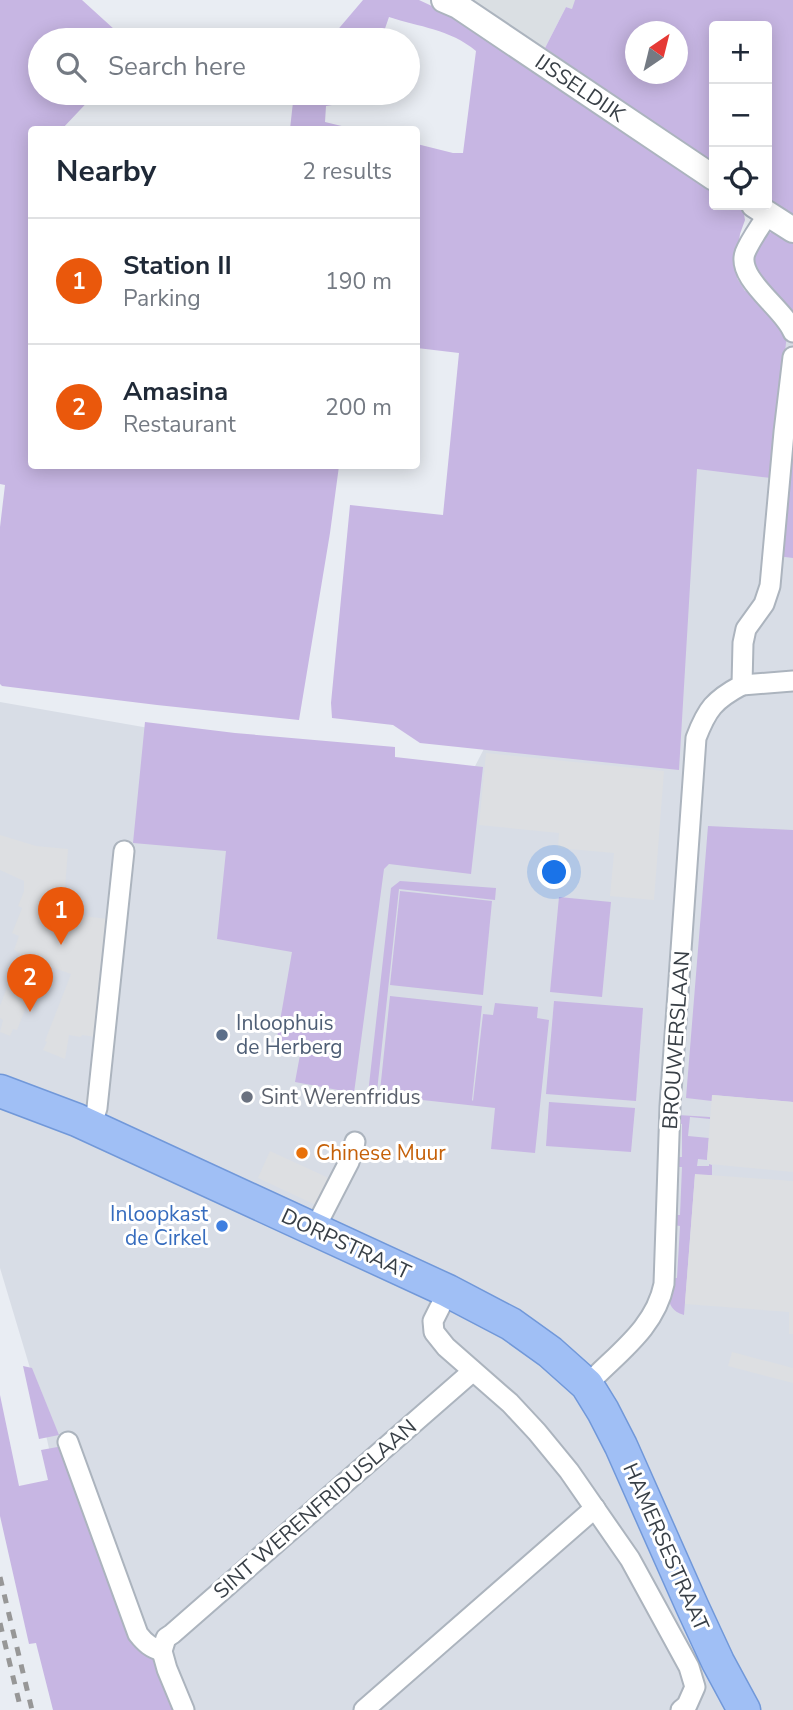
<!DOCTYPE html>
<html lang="en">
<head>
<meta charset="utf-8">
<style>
	body { margin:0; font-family:"Nunito Sans",sans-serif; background:#f2f2f3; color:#1f2937 }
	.controls { position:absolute; right:21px; top:21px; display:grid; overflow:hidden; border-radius:7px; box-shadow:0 4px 18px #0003 }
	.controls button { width:63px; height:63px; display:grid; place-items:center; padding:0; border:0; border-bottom:2px solid #e0e1e3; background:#fff; color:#1f2937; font:35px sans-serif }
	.compass { position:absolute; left:625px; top:21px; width:63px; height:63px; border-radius:50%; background:#fff; box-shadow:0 4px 18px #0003; rotate:35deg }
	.you { position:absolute; left:555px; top:873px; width:24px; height:24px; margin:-18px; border:5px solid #fff; border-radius:50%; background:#1a73e8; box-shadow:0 0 0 10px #1a73e833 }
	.badge { display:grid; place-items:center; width:46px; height:46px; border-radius:50%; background:#ea580c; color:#fff; font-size:23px; font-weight:700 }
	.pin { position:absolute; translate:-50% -58px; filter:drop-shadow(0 2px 4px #0008) }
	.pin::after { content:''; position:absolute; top:37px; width:24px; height:21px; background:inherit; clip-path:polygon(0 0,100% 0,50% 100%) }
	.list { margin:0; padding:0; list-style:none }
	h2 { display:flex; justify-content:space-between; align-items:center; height:91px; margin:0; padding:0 28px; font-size:30px }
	h2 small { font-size:23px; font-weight:400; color:#747a83 }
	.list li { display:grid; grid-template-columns:46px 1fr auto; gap:21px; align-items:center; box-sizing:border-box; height:126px; padding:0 28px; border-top:2px solid #e0e1e3 }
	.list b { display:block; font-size:26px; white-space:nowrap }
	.list p { margin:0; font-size:23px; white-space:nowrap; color:#747a83 }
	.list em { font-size:23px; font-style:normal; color:#747a83 }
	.icon { flex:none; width:38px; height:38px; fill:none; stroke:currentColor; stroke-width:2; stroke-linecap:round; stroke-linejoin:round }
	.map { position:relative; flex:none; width:793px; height:1710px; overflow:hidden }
	.search { position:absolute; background:#fff; box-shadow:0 4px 18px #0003; left:28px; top:28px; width:392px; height:77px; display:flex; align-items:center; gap:18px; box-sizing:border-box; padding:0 24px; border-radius:38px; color:#747a83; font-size:26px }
	.panel { position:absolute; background:#fff; box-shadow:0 4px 18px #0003; left:28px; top:126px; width:392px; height:343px; border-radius:7px }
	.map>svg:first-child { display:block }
</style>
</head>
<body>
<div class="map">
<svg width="793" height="1710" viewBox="0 0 793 1710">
	<rect width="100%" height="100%" fill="#e9edf3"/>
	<polygon fill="#d8dde6" points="711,256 793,261 793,1710 118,1710 58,1488 33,1378 0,1268 0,702 166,731 472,772 488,741"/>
	<polygon fill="#dadfe3" points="458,0 598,0 591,16 566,7 545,48 511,31"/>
	<g fill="#c7b6e3" fill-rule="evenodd">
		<polygon points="0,0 82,0 126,40 40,40 40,93 96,93 62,129 32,130 32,466 339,466 330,533 299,720 157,705 2,686 0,684 0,527 5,485 0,484"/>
		<path d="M363,0h56l60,28 235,160v17h25l4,3 2,12 -5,14 -4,28 1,16 8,13 6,1 36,42 -16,144 -74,-9 -18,301 -259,-27 -27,-18 -61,-7 -1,-15 19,-198 93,10 16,-162 -42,-5v-204l36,9h10l13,-102c-26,-22 -57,-24 -87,-34l-8,23h-52z"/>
		<path d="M575,0h218v217l-26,-17v-174h-53v138l-169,-116 21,-41 6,2zM636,32h42v42h-42z"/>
		<polygon points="294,93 336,93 332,105 326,106 325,122 354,129 290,129"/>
		<polygon points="771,232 781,232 793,239 793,316 761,280 753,262 754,253 763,237"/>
		<polygon points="787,456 793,456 793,558 777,556"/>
		<polygon points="145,722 235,733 395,747 395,757 483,767 471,874 389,864 384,869 354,1093 295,1082 300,1055 276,1044 292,952 217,939 226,851 133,843"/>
		<polygon points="708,826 793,830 793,1102 713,1095 712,1101 686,1098"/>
		<polygon points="400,881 496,888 495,900 399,889 377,1091 380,1091 390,996 482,1006 472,1100 473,1101 483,1014 493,1015 495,1003 538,1007 537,1018 549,1020 535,1153 491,1149 495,1108 368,1094 391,888"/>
		<polygon points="400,891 492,901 483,995 390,985"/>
		<polygon points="559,897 611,902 602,997 550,992"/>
		<polygon points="554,1001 643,1008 636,1101 546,1094"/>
		<polygon points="549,1102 635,1108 631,1152 546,1146"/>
		<path d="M678,1115l32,2v2l-20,-2 -2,19 21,2 -2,22 -9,-1 -1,7h12v-2l3,1v10h-17l-11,140c-20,-6 -15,-21 -13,-37h6l3,-52 -7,-1 1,-10h6l2,-48h-7l1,-10h6v-33l-5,-1z"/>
		<polygon points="23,1366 32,1368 59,1435 39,1439"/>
		<polygon points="0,1395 19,1486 48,1480 41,1450 63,1446 136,1644 144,1654 155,1661 176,1710 53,1710 36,1643 29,1644 0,1516"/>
	</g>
	<g fill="#dddfe2">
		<polygon points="486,753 664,771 654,900 610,896 614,853 558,848 559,833 479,825"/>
		<polygon points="0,835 36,846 68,849 63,914 109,919 96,1037 82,1035 81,1037 69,1035 65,1059 43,1050 47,1042 45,1041 71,974 43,964 17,1030 13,1029 10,1036 0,1032 3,1020 0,1018 0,1006 20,953 14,950 19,936 12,933 22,908 18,906 24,891 24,881 0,870"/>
		<polygon points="712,1095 793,1102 793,1172 709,1164 710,1161 707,1160"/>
		<polygon points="270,1151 333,1180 318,1206 258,1178"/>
		<polygon points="695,1174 793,1181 793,1334 789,1334 789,1312 685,1304"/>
		<polygon points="732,1352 793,1368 793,1383 728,1366"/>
	</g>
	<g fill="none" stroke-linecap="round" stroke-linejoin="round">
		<defs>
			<g id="minor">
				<path d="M768,214c-7,12 -18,26 -23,39 -9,26 40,56 48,79"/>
				<polyline points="742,685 793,681"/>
				<polyline points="91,1127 97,1108 124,851"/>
				<polyline points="314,1230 349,1162 355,1142"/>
				<polyline points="448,1291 433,1321 434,1332 446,1347 510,1403 537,1432 569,1471 630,1559 689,1667 695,1687 687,1705 681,1710"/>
				<path d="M587,1385c29,-31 68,-56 77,-101l6,-178 26,-368c11,-29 18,-38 46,-53l1,-42 3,-14 18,-25 6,-18 14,-154 9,-75"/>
				<path d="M68,1442l70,192c7,9 13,14 24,17"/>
				<polyline points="162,1651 166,1638 172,1634 473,1371"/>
				<polyline points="162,1651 167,1669 184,1710"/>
				<polyline points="364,1710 595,1508"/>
			</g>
			<g id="tertiary">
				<polyline points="444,0 458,6 714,178"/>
				<polyline points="754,205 793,230"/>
			</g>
			<polyline id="primary" points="0,1091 77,1120 448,1291 511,1324 550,1352 587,1385 603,1411 621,1446 692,1606 718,1662 744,1710"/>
		</defs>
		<use href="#minor" stroke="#acb4be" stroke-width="23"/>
		<use href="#tertiary" stroke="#acb4be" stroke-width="28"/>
		<use href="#primary" stroke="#7198d9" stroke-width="35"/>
		<use href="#minor" stroke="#fff" stroke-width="19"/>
		<use href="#tertiary" stroke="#fff" stroke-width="24"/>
		<use href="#primary" stroke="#a0bff5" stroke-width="32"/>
		<g stroke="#979797" stroke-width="5" stroke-dasharray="9 9" stroke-linecap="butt">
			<polyline points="0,1577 32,1710"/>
			<polyline points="0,1623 21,1710"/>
		</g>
	</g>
	<circle fill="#5c6f8a" stroke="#fff" stroke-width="2.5" cx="222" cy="1035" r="7"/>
	<circle fill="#6b7280" stroke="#fff" stroke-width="2.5" cx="247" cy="1097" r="7"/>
	<circle fill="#e8710a" stroke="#fff" stroke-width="2.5" cx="302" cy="1153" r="7"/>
	<circle fill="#3f7fe0" stroke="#fff" stroke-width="2.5" cx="222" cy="1226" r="7"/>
	<g text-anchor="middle" stroke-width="6" stroke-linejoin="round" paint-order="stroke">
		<g font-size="21" fill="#383f46" stroke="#fff">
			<text transform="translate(580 88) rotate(34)" y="7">IJSSELDIJK</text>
			<text transform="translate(676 1040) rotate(-86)" y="7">BROUWERSLAAN</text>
			<text transform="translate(346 1244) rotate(25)" y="7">DORPSTRAAT</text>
			<text transform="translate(315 1509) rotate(-41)" y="7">SINT WERENFRIDUSLAAN</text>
			<text transform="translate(666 1547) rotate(66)" y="7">HAMERSESTRAAT</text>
		</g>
		<g font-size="21" fill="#4e5e75" stroke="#fff" text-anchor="start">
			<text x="236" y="1030">Inloophuis<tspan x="236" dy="24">de Herberg</tspan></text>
		</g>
		<g font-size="21" fill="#5b616d" stroke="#fff" text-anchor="start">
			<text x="261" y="1104">Sint Werenfridus</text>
		</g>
		<g font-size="21" fill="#c56008" stroke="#fff" text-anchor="start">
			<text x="316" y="1160">Chinese Muur</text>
		</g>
		<g font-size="21" fill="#366cbe" stroke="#fff" text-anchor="end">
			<text x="208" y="1221">Inloopkast<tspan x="208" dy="24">de Cirkel</tspan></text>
		</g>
	</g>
</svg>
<div class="controls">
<button>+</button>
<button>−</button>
<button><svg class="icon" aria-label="locate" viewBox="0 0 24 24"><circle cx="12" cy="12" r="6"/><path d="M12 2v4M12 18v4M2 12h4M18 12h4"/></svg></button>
</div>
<svg class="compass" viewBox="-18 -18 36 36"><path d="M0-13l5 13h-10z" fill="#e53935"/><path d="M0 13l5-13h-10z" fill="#747a83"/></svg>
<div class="you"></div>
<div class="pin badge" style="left:61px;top:945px">1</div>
<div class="pin badge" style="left:30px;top:1012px">2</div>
<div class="search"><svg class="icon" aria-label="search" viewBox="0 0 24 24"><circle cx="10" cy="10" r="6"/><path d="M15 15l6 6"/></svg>Search here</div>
<section class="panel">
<h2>Nearby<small>2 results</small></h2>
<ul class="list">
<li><span class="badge">1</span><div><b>Station II</b><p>Parking</p></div><em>190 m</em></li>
<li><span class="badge">2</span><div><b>Amasina</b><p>Restaurant</p></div><em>200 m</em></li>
</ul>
</section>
</div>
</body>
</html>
